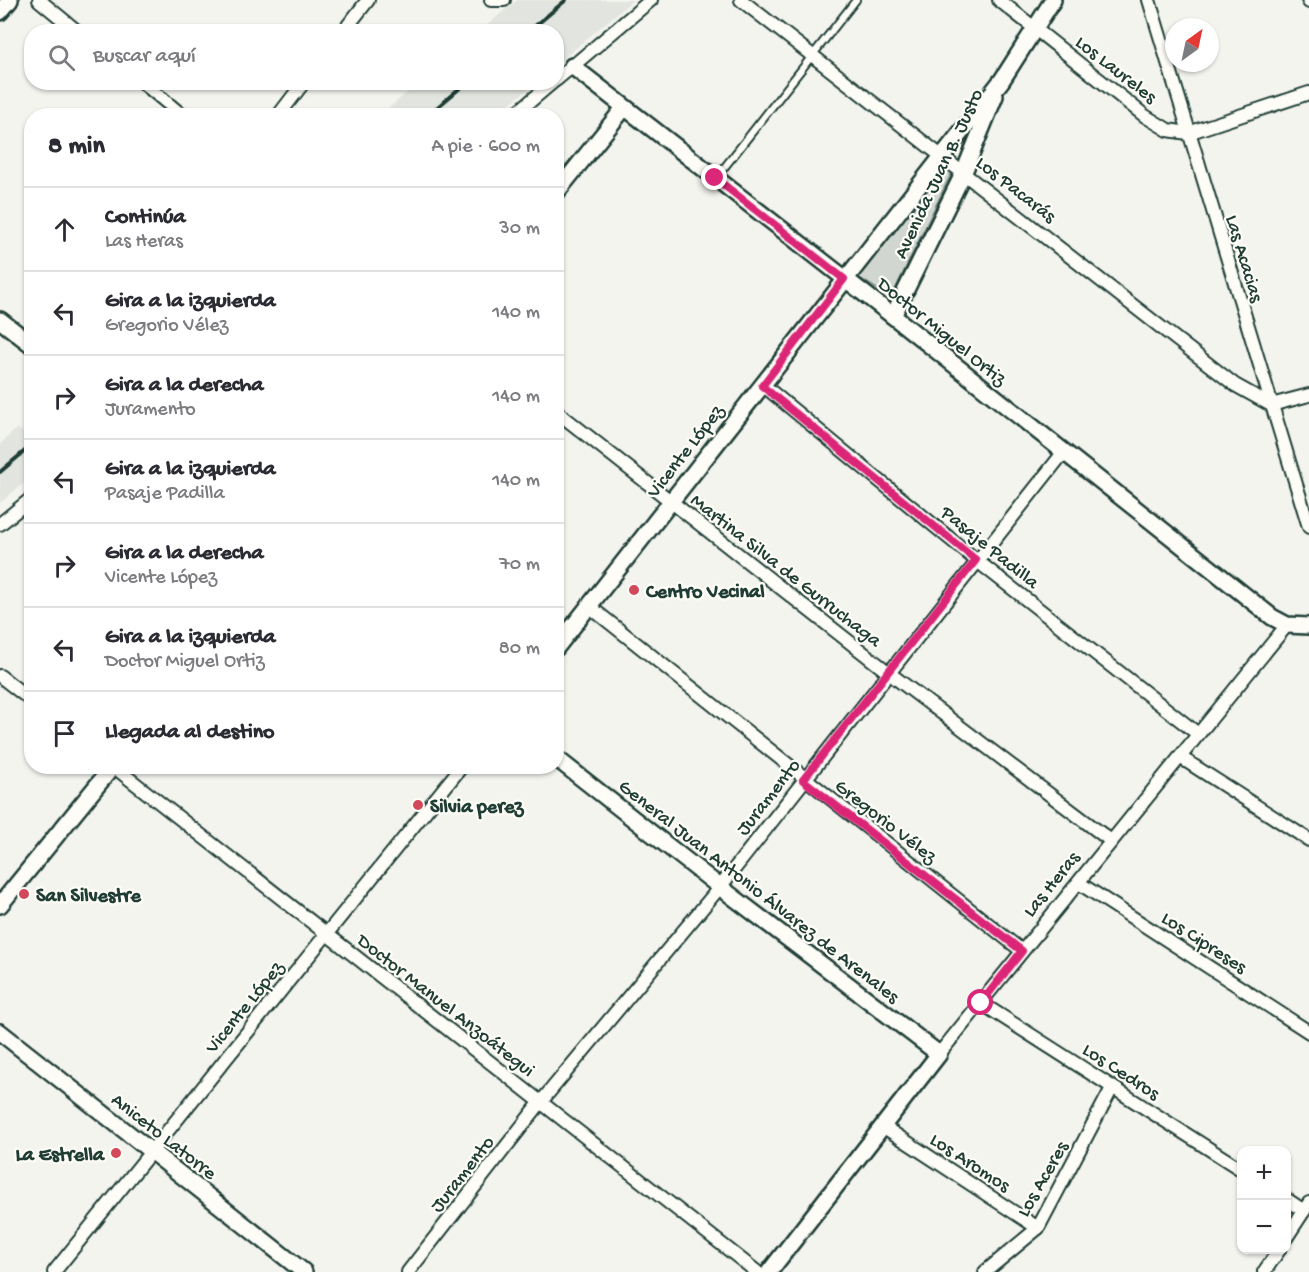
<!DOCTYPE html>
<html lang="es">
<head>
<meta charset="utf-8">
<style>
	body { margin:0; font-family:"Gochi Hand",sans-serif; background:#f7f7f7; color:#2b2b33 }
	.controls { position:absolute; right:18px; bottom:18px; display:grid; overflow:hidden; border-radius:12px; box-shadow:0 2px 4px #0004 }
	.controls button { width:54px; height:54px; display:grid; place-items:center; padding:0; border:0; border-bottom:2px solid #e1e1e2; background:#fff; color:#2b2b33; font:30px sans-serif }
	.compass { position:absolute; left:1165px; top:18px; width:54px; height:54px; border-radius:50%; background:#fff; box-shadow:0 2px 4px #0004; rotate:33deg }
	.stop { position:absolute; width:18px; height:18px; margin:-14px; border:4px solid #db2777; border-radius:50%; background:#fff }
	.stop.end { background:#db2777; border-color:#fff; box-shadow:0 2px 6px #0008 }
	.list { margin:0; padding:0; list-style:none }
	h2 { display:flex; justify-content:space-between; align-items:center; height:78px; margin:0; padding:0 24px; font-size:26px }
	h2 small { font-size:20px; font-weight:400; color:#7c7c81 }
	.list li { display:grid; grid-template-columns:39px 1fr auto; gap:18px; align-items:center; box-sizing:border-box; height:84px; padding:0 24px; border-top:2px solid #e1e1e2 }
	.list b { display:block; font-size:22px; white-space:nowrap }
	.list p { margin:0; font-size:20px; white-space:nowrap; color:#7c7c81 }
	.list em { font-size:20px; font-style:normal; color:#7c7c81 }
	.icon { flex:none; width:33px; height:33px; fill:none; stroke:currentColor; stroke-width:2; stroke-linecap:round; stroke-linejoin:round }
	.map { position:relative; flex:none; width:1309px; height:1272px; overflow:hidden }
	.search { position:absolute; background:#fff; box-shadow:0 2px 4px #0004; left:24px; top:24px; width:540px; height:66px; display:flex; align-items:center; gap:15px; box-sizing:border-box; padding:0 21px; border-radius:24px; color:#7c7c81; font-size:22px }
	.panel { position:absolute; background:#fff; box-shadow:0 2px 4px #0004; left:24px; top:108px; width:540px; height:666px; border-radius:24px }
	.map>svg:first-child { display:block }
</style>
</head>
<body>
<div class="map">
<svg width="1309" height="1272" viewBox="0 0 1309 1272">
	<rect width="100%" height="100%" fill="#f4f4ef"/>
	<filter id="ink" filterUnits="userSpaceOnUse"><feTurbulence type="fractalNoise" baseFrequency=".0167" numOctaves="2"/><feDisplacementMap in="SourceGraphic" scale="12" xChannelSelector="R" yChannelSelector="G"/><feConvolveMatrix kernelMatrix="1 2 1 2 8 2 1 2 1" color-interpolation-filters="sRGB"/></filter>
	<g filter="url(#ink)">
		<g fill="#e2e5df">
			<polygon points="517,0 633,0 557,64 556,32 480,31"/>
			<polygon points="420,82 535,82 535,83 496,115 380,115"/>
			<polygon points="17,428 27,436 31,429 31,477 0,503 0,444"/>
		</g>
		<polygon fill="#d1d6d1" stroke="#788a82" stroke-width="1.5" points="942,164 952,172 891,298 856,276"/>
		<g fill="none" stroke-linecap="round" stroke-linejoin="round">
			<defs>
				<polyline id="service" points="716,178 856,0"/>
				<g id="minor">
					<polyline points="39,0 78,32"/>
					<polyline points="491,0 504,0"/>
					<polyline points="741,0 1235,385 1271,405 1309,395"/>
					<polyline points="999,0 1145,116 1168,130 1188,133 1309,93"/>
					<polyline points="1149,0 1309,527"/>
					<polyline points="1308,0 1309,2"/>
					<polyline points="343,32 368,0"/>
					<polyline points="556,80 651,0"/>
					<polyline points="142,82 183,116"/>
					<polyline points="278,116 304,82"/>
					<polyline points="513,116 553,82"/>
					<polyline points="763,385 976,560 1198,734"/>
					<polyline points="556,411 889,673 1111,841"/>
					<polyline points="0,524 32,498"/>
					<polyline points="589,606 1022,951"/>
					<polyline points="0,676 32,701"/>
					<polyline points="1180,757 1309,840"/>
					<polyline points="113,766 757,1272"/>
					<polyline points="1079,883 1309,1032"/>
					<polyline points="981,1003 1242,1170"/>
					<polyline points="939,1054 1287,625"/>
					<polyline points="884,1127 1038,1228"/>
					<polyline points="1286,1199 1304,1211"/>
					<polyline points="1286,1238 1309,1203"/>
					<polyline points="54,1272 462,766"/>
					<polyline points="408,1272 540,1103 720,887 1063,453"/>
					<polyline points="985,1272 1038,1228 1112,1088"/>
					<polyline points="1264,1272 1279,1250"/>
				</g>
				<g id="tertiary">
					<polyline points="0,12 10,0"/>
					<polyline points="572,66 893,316 1272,617 1287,625 1309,626"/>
					<polyline points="556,193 624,108"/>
					<polyline points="893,316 964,172 995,96"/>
					<polyline points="0,320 32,345"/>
					<polyline points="556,648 1002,80 1053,0"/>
					<polyline points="556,758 720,887 939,1054 769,1272"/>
					<polyline points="0,905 113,766"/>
					<polyline points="0,1032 304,1272"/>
				</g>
			</defs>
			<use href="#service" stroke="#1f3d34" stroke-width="10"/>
			<use href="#minor" stroke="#1f3d34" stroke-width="16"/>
			<use href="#tertiary" stroke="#1f3d34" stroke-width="20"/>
			<use href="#service" stroke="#fdfcf7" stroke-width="6"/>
			<use href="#minor" stroke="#fdfcf7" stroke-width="12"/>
			<use href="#tertiary" stroke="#fdfcf7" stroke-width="15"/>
			<g stroke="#1f3d34" stroke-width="4">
				<polyline points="528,32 566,0"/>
				<polyline points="427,116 467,82"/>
				<polyline points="0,472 32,445"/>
			</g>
		</g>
	</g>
	<g fill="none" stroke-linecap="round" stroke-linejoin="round" filter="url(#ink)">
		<polyline stroke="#db2777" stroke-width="8" points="715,178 844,279 762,386 976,560 803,780 1022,951 981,1003"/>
	</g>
	<g fill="#d1495b" stroke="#fdfcf7" stroke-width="2">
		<circle cx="634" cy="590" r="6"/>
		<circle cx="418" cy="805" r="6"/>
		<circle cx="24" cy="894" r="6"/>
		<circle cx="116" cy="1153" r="6"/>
	</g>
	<g text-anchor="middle" stroke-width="4.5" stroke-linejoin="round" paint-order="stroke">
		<g font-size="20" fill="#1f3d34" stroke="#fdfcf7">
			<text transform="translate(1117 68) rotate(38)" y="7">Los Laureles</text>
			<text transform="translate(937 173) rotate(-65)" y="7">Avenida Juan B. Justo</text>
			<text transform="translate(1017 188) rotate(38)" y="7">Los Pacarás</text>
			<text transform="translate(1246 258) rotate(73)" y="7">Las Acacias</text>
			<text transform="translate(943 330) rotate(39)" y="7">Doctor Miguel Ortiz</text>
			<text transform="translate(684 450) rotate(-52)" y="7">Vicente López</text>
			<text transform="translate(991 546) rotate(39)" y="7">Pasaje Padilla</text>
			<text transform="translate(787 569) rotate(38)" y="7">Martina Silva de Gurruchaga</text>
			<text transform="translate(767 796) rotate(-52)" y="7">Juramento</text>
			<text transform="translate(887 820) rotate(38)" y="7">Gregorio Vélez</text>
			<text transform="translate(1050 883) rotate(-51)" y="7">Las Heras</text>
			<text transform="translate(760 890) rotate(38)" y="7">General Juan Antonio Álvarez de Arenales</text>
			<text transform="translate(1205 941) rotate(33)" y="7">Los Cipreses</text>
			<text transform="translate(447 1004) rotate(38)" y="7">Doctor Manuel Anzoátegui</text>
			<text transform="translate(243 1006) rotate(-51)" y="7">Vicente López</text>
			<text transform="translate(1122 1070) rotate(33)" y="7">Los Cedros</text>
			<text transform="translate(165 1135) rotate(38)" y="7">Aniceto Latorre</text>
			<text transform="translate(971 1161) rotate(33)" y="7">Los Aromos</text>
			<text transform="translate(461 1173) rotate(-52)" y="7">Juramento</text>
			<text transform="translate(1041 1178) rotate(-60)" y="7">Los Aceres</text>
		</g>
		<g font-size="20" font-weight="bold" fill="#1f3d34" stroke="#fdfcf7" text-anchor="start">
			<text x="646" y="597">Centro Vecinal</text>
			<text x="430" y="812">Silvia perez</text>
			<text x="36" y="901">San Silvestre</text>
			<text x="104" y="1160" text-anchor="end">La Estrella</text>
		</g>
	</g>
</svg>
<div class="controls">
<button>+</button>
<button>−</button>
</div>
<svg class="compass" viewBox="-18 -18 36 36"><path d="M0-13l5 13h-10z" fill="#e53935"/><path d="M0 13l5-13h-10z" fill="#7c7c81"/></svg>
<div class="stop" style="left:981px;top:1003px"></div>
<div class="stop end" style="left:715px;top:178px"></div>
<div class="search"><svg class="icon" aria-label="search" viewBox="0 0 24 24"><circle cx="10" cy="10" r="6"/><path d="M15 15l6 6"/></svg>Buscar aquí</div>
<section class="panel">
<h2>8 min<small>A pie · 600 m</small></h2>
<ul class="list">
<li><svg class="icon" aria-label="ahead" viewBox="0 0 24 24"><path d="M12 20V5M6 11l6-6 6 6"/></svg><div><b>Continúa</b><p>Las Heras</p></div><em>30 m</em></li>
<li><svg class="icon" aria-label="left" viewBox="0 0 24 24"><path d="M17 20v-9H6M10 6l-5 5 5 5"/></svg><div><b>Gira a la izquierda</b><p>Gregorio Vélez</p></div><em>140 m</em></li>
<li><svg class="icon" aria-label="right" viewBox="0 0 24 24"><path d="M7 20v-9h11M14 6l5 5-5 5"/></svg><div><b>Gira a la derecha</b><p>Juramento</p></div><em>140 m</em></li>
<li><svg class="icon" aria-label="left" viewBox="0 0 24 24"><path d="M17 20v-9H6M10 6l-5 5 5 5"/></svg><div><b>Gira a la izquierda</b><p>Pasaje Padilla</p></div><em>140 m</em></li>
<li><svg class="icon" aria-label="right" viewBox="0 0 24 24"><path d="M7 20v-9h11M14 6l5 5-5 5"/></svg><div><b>Gira a la derecha</b><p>Vicente López</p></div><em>70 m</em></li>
<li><svg class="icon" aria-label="left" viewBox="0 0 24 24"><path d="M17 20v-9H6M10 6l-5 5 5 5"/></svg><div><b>Gira a la izquierda</b><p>Doctor Miguel Ortiz</p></div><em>80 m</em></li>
<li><svg class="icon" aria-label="arrive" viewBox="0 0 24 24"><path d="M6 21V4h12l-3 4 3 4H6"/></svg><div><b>Llegada al destino</b></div></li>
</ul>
</section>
</div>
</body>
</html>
